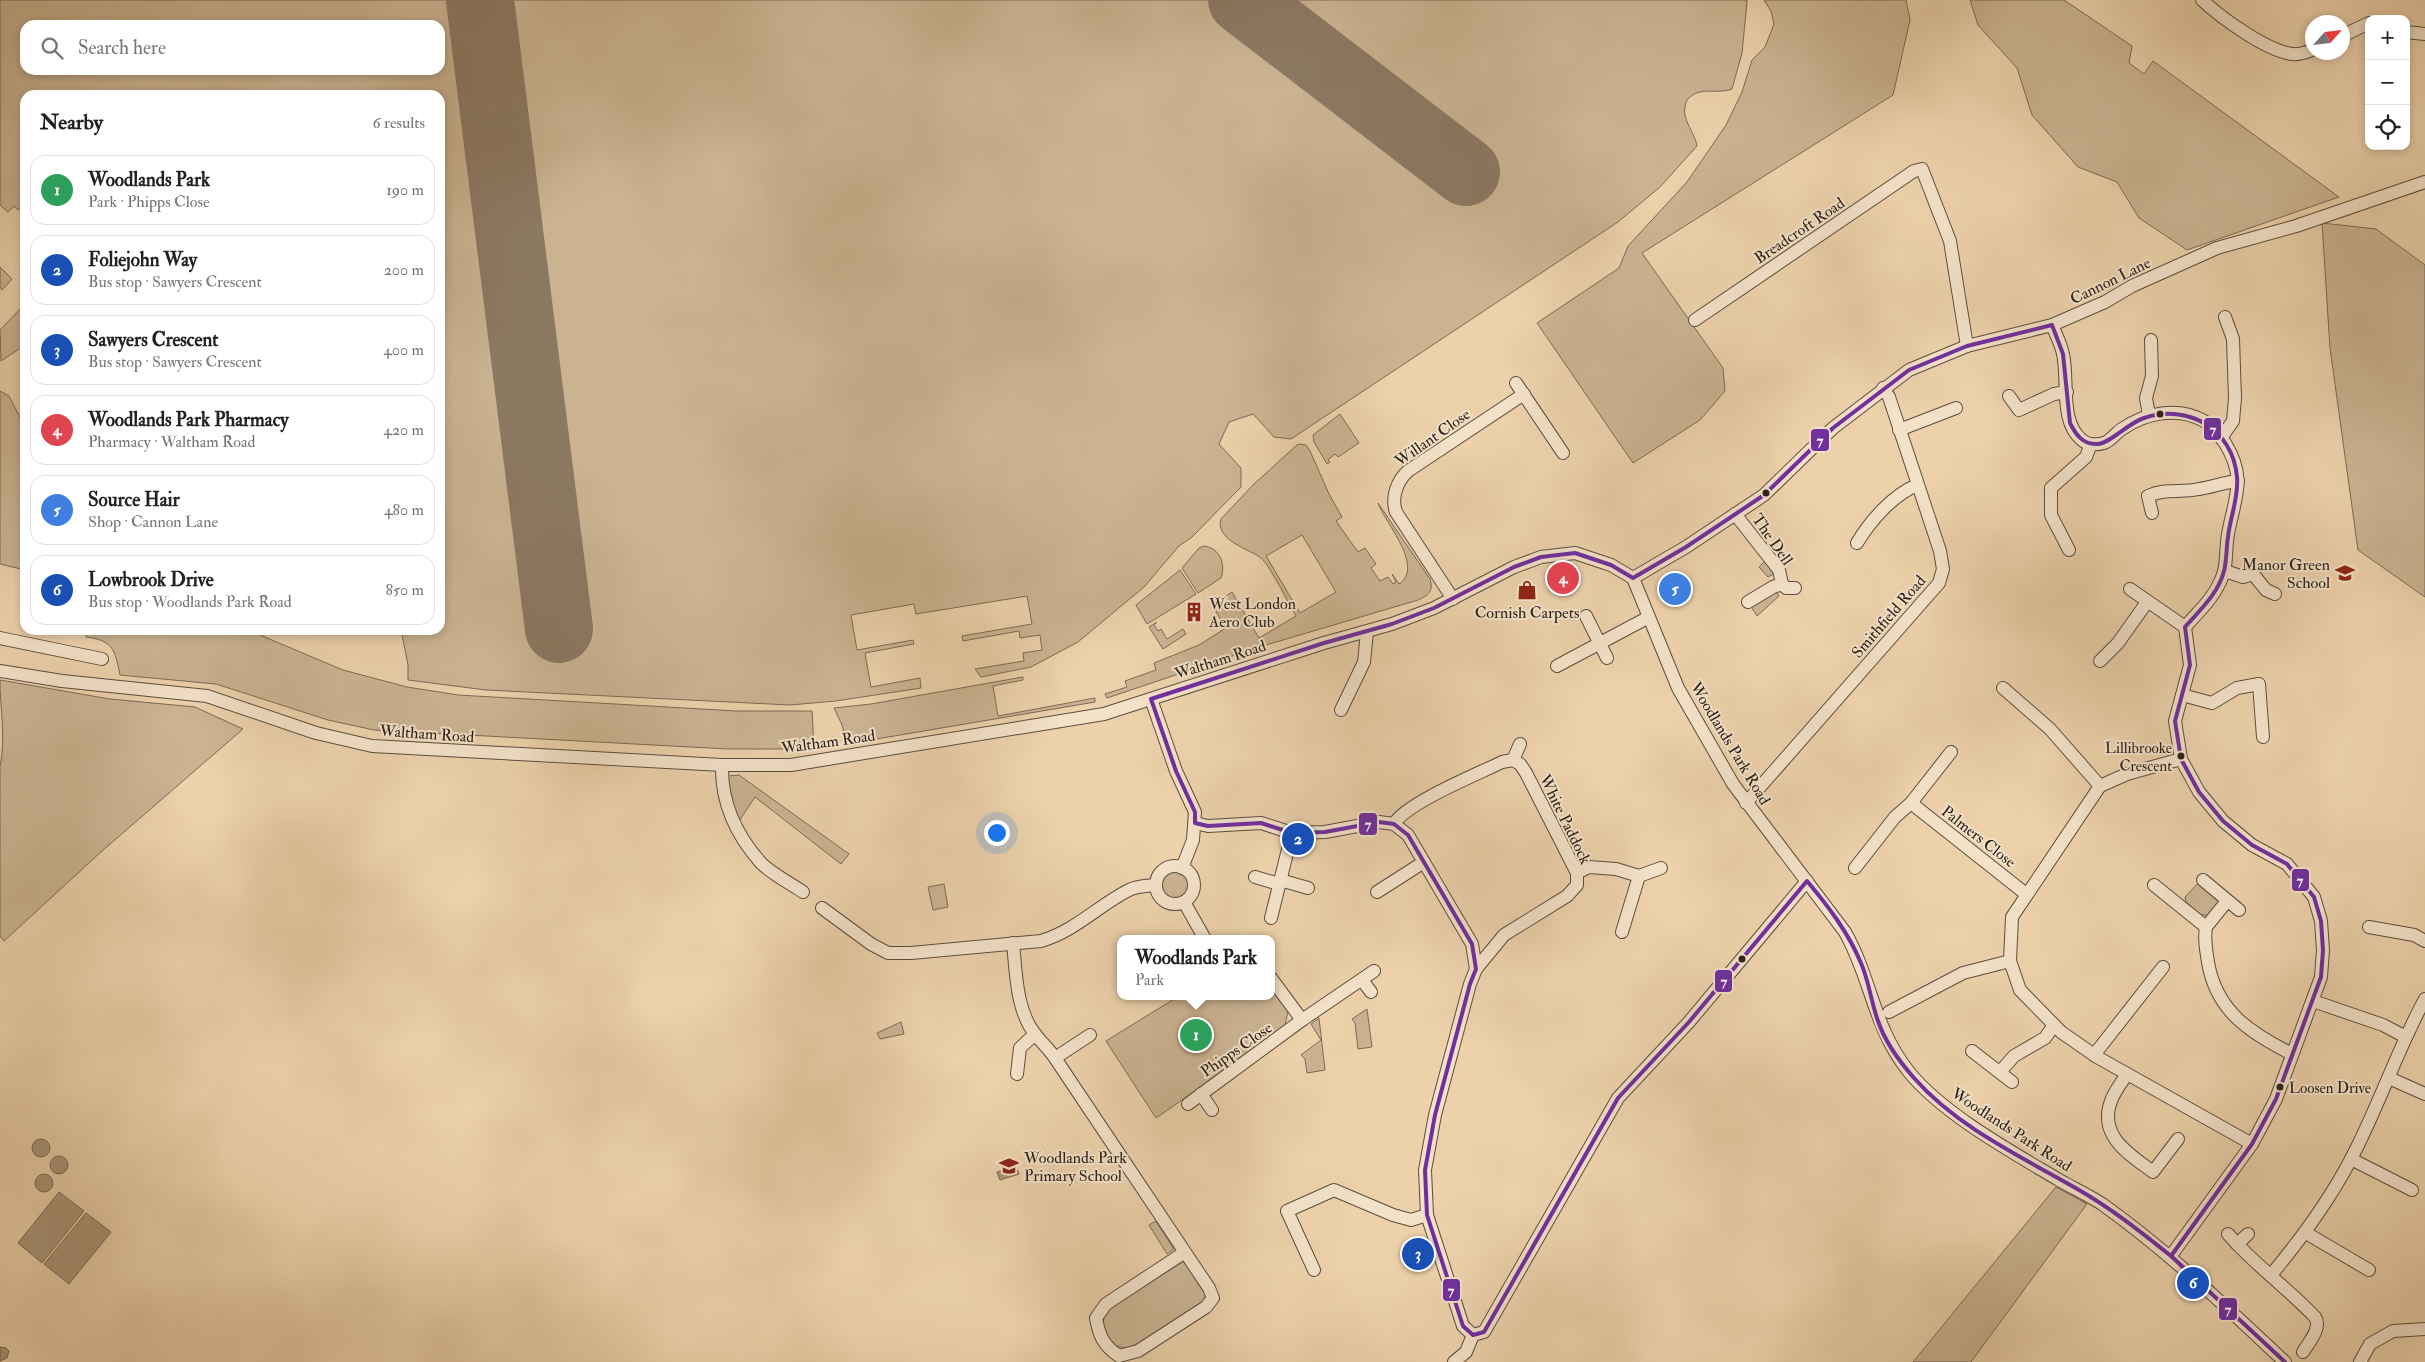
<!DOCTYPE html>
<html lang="en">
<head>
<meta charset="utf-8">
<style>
	body { margin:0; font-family:"IM FELL Double Pica",serif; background:#f6f6f6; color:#202124 }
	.controls { position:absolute; right:15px; top:15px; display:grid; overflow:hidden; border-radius:10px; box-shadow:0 2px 8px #0003 }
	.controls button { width:45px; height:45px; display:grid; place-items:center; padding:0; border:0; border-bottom:1px solid #e0e0e0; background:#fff; color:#202124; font:25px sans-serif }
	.compass { position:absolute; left:2305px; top:15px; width:45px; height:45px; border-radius:50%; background:#fff; box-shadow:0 2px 8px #0003; rotate:63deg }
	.you { position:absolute; left:996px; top:832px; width:18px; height:18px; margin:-12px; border:4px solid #fff; border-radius:50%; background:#1a73e8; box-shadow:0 0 0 8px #1a73e833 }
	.badge { display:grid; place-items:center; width:32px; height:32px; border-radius:50%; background:#8f2418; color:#fff; font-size:16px; font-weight:700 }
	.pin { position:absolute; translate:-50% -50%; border:2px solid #fff; box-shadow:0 1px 5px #0006 }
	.popup { position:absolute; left:1117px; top:935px; width:158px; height:65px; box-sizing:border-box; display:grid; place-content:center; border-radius:10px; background:#fff; filter:drop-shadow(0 1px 4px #0005); font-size:16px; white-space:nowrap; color:#757577 }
	.popup b { font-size:19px; color:#202124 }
	.popup::after { content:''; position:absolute; left:50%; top:100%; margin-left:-10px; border:10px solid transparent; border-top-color:#fff }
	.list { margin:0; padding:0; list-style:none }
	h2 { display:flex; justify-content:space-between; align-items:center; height:65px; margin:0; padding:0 20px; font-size:21px }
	h2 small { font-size:16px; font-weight:400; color:#757577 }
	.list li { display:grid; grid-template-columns:32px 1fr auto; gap:15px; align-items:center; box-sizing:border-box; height:70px; margin:0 10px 10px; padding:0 10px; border:1px solid #e0e0e0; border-radius:15px }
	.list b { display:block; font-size:19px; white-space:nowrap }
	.list p { margin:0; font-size:16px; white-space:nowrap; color:#757577 }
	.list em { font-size:16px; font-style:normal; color:#757577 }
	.icon { flex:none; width:28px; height:28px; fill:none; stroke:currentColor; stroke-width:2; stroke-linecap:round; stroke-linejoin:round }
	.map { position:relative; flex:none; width:2425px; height:1362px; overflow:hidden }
	.search { position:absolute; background:#fff; box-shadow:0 2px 8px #0003; left:20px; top:20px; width:425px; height:55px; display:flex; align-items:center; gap:12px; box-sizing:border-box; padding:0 18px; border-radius:15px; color:#757577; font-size:19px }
	.panel { position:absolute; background:#fff; box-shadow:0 2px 8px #0003; left:20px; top:90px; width:425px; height:545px; border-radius:15px }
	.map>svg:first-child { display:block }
</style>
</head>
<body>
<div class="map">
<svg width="2425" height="1362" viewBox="0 0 2425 1362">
	<rect width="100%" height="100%" fill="#ecd1ab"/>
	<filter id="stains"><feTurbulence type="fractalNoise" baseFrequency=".004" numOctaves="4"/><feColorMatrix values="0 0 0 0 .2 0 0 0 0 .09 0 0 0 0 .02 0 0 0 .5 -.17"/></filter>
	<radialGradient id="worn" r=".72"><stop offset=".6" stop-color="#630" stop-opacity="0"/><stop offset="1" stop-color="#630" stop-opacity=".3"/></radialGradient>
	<g fill="#cbb392" stroke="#7b6a56" fill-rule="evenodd">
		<path d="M0,0h1747v2l-5,51 -10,36c-16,6 -32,-4 -45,11 -8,19 7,29 10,46l-37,41 -42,35 -327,217 -17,-2 -21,-23 -24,8 -10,22 22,24v19l-49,50 -13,9 -35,41 -66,55 -47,25 -50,10 -6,-8 49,-8 -1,-8 19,-3 -2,-15 -20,3 -1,-7 -56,10 -1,-5 70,-12 -5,-28 -111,18 -2,-10 -63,11 6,35 56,-10 1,4 -49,9 6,34 49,-9 1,10 -85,13 -46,4 -304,-15 -78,-10v-15l-7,-35h39v-535h-415v107l-7,8 -4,-4 -6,6 -8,-7zM25,25h415v45h-415z"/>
		<polygon points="1764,0 1906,0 1910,20 1893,95 1642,253 1723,368 1725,391 1700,420 1633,463 1537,323 1619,268 1628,246 1687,182 1726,125 1742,92 1752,60 1765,47 1774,24 1771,11"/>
		<polygon points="1970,0 2064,0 2132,46 2129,63 2144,74 2153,61 2339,197 2187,250 2139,218 2117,182 2078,167 2032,115 2017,68 1978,25"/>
		<polygon points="2322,223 2376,229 2425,265 2425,597 2358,550 2330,348"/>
		<polygon points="0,267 12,279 2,290 0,287"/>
		<polygon points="25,304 25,345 1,361 0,330"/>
		<polygon points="0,391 9,396 25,427 25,570 0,564"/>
		<polygon points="1340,414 1359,443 1338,457 1335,454 1328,460 1330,462 1327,464 1314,442 1313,435"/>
		<path d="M1298,444l8,1 4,6 19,43 13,23 -6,4 22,31 7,-4 11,16 -5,4 9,13 8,-4 5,7 3,-2 -4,-8 7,10c26,-17 -14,-61 -21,-81l52,76c4,12 -2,17 -12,21l-162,48 -149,50 -2,-4 22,-7 -2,-6 31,-11 -2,-7 45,-18 27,-17 -14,-23 20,-13 27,46 37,-22c-6,-10 -27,-52 -35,-58 -12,-9 -38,-15 -41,-33l1,-6 32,-34zM1302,535l34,57 -36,21 -34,-57z"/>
		<path d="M1204,546c16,2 22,18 17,32l-23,15 -16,-25 17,-20z"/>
		<polygon points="1768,558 1775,573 1768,577 1759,567"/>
		<polygon points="1180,570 1196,594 1147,624 1136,605"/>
		<polygon points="1773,587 1779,596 1757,616 1748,602"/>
		<polygon points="1157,622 1154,625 1158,631 1161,629 1167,639 1183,629 1186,634 1163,649 1149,627"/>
		<path d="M87,630h161l95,40 64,17 51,8 279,16h75l2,38h-86l-354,-19 -46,-10 -112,-36 -96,-9c-5,-26 -8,-35 -34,-38z"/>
		<polygon points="1023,677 1023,680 993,686 998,716 1095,698 1095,702 847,744 842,725 834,708 871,704"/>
		<path d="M0,680l110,19 85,8 48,22 -141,122 -98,90 -4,-5v-169c6,-30 0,-57 0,-87z"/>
		<polygon points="739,775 849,854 841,864 755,797 739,821 732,808 728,776"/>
		<circle cx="1175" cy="885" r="14"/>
		<polygon points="2200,881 2216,895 2219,904 2210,915 2201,915 2186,902 2185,897"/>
		<polygon points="944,884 948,907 933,910 928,887"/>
		<polygon points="1271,988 1288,1012 1284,1029 1156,1118 1106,1041 1179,996 1271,996"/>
		<polygon points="1367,1009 1372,1047 1358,1049 1355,1023 1352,1019"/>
		<polygon points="1319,1018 1325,1070 1307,1073 1305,1059 1301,1055 1321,1040 1311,1024"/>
		<polygon points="901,1022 904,1034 880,1039 877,1033"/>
		<polygon points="2056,1187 2087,1204 1971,1362 1913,1362"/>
		<polygon points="1156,1221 1174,1249 1167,1254 1149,1225"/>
		<path d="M1184,1261l22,32 -2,8 -70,47c-24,2 -38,-15 -27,-38z"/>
	</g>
	<g fill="#aa9579" stroke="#776753">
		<circle cx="41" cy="1148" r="9"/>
		<circle cx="59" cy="1165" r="9"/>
		<polygon points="1016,1167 1019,1174 1000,1180 997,1172"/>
		<circle cx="44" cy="1183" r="9"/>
		<polygon points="59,1192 84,1211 42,1263 18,1243"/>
		<polygon points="86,1213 111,1232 69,1284 44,1264"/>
		<polygon points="0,1347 6,1348 9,1351 7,1358 0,1361"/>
	</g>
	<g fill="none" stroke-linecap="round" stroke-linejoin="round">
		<g stroke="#8c7962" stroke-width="68">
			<polyline points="480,0 559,629"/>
			<polyline points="1242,0 1466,172"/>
		</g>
		<defs>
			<g id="minor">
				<path d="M2202,0c18,17 66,52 91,54 6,1 14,-2 19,-4"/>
				<polyline points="2406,32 2425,34"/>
				<polyline points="2342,36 2369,23"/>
				<polyline points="1695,320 1914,171 1922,169 1950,241 1967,346"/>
				<path d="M2052,325c4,10 9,19 11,29 6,26 -4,68 19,86 5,5 15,5 22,3 6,-2 12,-10 18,-14 23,-16 56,-23 82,-8 8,4 16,15 21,22 22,36 10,53 3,91 -3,16 0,33 -8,48 -8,18 -22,30 -35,45"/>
				<polyline points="1516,383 1563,453"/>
				<polyline points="2009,396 2019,410 2054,394 2067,392"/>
				<polyline points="2149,415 2146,398 2152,376 2151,340"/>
				<polyline points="1899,430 1956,408"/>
				<polyline points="2221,438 2233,421 2235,398 2233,339 2225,317"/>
				<path d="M2152,513l-4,-17c17,-8 33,-3 51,-7 14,-2 25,-7 39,-8"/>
				<polyline points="1735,514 1779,570 1782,584 1773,587 1748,602"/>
				<path d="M1857,543c13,-22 36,-48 60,-58"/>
				<polyline points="2069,550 2051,515 2051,488 2086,457 2091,444"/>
				<polyline points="2225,571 2243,577 2253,574 2266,590 2275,594"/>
				<path d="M1633,578l45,110 55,96 112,148c27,48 28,95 64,140 34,42 103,80 150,108 14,8 29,15 43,24 66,47 124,103 183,158"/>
				<polyline points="1633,578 1686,547 1764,495 1833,428 1909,370 1967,346 2052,325 2105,302 2132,286 2217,248 2296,226 2425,182"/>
				<polyline points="1782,584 1786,588 1795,588"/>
				<polyline points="2130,589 2185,627"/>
				<path d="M1453,599l-57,-87c-5,-15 1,-31 12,-41l116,-77"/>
				<polyline points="1586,616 1607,658"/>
				<polyline points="0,638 102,659"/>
				<polyline points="2100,661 2118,643 2147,602"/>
				<polyline points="1557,666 1649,617"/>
				<polyline points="0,671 62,681 207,696 316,733 372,746 722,765 791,765 1104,714 1324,643 1392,624 1434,608 1514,567 1541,557 1575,553 1611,565 1633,578"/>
				<polyline points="2003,688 2050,729 2100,786"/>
				<polyline points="2182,695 2212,703 2237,688 2259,684 2263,737"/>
				<polyline points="1151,699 1176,771 1195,812 1193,840 1182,868"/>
				<polyline points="1341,710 1364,662 1367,632"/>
				<polyline points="2181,759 2127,774 2100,786 2012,917 2010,961 2020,990 2061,1032 2097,1057 2252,1144"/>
				<polyline points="1513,760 1520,744"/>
				<path d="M722,765c-1,37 14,70 39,98 11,11 29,20 42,29"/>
				<polyline points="1746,803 1939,583 1943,569 1940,551 1889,397 1883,388"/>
				<polyline points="1911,803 2026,894"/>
				<polyline points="1195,823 1208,826 1261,823 1292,833 1325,832 1379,822 1394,824 1408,835 1472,944 1476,969 1470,984 1435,1115 1425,1170 1427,1215 1463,1326 1473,1335 1484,1332 1618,1098 1689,1022 1807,881"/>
				<path d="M1394,824c12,-21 84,-50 108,-62l11,-2 7,4 6,9 51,100v12l-10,11 -63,39 -28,34"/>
				<circle cx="1175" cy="885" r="19"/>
				<polyline points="1855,868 1895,817 1911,803 1951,752"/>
				<polyline points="1577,873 1589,867 1616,869 1639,876 1661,868"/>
				<polyline points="1255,877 1279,884"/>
				<polyline points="1280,880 1308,888"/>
				<polyline points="2203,880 2239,910"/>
				<path d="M2154,885l52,42c-2,12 0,23 2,35 8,49 42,71 84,92"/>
				<polyline points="1377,892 1424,862"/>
				<polyline points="1184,902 1205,939"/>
				<path d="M822,908l49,36 17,9h23l130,-12c34,-10 58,-36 88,-51 8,-4 19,-4 27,-5"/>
				<polyline points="1271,918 1292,833"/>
				<polyline points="2206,927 2227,901"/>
				<polyline points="2369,927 2414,935 2425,941"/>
				<polyline points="1622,932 1639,876"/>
				<path d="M1013,943c3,29 3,67 22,91 6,8 14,15 20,24l154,230 4,10 -7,9 -68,44 -19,5c-15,-10 -20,-20 -23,-38l10,-14 79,-52"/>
				<polyline points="1271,978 1302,1020"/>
				<polyline points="1362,980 1371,992"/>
				<polyline points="2313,1001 2383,1025 2404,1036"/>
				<polyline points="1889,1012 1963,973 2010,961"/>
				<polyline points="1972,1051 2012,1082"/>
				<polyline points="2094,1055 2163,967"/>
				<polyline points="1055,1058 1090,1035"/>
				<polyline points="2000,1072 2014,1056 2045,1038 2054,1025"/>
				<polyline points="1017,1074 1020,1048 1035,1034"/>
				<path d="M2127,1074c-5,8 -13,18 -16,27 -13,35 18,53 42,71l25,-33"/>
				<polyline points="2389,1078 2425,1094"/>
				<polyline points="1201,1094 1212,1110"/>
				<polyline points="1188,1104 1302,1020 1374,971"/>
				<polyline points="2351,1159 2412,1190"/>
				<polyline points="2306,1233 2369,1270"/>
				<polyline points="2228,1234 2237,1244 2248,1234"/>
				<path d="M2237,1244c25,26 53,47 78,73 7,11 -6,25 -12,35"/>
				<polyline points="2170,1257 2252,1144 2276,1099 2321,977 2323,950 2321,921 2314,897 2287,864 2252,845 2223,821 2199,792 2181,759 2175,721 2190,665 2185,627"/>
				<polyline points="1314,1270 1287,1211 1334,1190 1393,1215 1411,1220 1427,1215"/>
				<path d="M2271,1275c30,-36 58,-74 80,-116 28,-53 46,-109 74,-160"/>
				<polyline points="1454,1362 1466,1352 1473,1335"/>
				<polyline points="2360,1362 2370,1344 2393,1331 2425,1329"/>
			</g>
		</defs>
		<use href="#minor" stroke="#5b4d3e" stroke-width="14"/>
		<use href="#minor" stroke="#f3e1c8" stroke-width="12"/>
		<defs>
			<g id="bus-1">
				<path d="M2052,325l11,29 7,69c6,12 13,22 28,21 13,-1 30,-21 46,-26 44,-15 89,11 93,59 2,20 -7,40 -9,60 -2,12 -1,23 -4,34 -6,23 -24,39 -39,56l5,38 -15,56 6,38 18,33 24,29 29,24 35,19 27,33 7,24 2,29 -2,27 -45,122 -24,45 -81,112c-30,-24 -59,-47 -92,-66 -57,-33 -121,-62 -165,-112 -15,-17 -29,-36 -36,-57 -7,-19 -9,-40 -17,-58 -13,-31 -33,-57 -54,-82l-118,141 -71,76 -134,234 -11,3 -10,-9 -36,-111 -2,-45 10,-55 35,-131 6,-15 -4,-25 -64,-109 -14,-11 -15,-2 -54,10 -33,1 -31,-10 -53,3 -13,-3v-11l-19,-41 -25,-72 173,-56 68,-19 42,-16 80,-41 27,-10 34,-4 36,12 22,13 53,-31 78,-52 69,-67 76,-58 58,-24z"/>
				<polyline points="2171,1256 2285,1362"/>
			</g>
		</defs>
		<use href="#bus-1" stroke="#f3e1c8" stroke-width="8"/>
		<use href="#bus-1" stroke="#7030a0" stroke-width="4"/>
	</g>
	<defs>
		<symbol id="school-bare" viewBox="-9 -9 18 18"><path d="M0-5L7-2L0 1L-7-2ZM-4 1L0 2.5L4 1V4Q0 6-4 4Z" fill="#8f2418" stroke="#f3e1c8" stroke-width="2.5" paint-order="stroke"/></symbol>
		<symbol id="shop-bare" viewBox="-9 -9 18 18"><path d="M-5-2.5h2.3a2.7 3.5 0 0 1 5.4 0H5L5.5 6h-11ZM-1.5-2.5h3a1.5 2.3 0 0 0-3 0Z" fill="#8f2418" stroke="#f3e1c8" stroke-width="2.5" paint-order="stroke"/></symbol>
		<symbol id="building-bare" viewBox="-9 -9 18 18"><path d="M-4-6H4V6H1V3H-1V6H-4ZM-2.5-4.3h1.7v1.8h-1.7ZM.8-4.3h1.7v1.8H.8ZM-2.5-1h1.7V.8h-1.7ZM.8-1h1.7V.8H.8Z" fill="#8f2418" stroke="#f3e1c8" stroke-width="2.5" paint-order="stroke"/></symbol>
	</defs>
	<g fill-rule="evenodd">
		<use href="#school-bare" x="2331" y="559" width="28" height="28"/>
		<use href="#shop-bare" x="1513" y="576" width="28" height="28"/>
		<use href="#building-bare" x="1180" y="598" width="28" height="28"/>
		<use href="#school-bare" x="995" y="1152" width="28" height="28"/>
	</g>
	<g fill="#2b2119" stroke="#f3e1c8" stroke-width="2">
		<circle cx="2160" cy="414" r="4.5"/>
		<circle cx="1766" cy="493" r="4.5"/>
		<circle cx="2181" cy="756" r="4.5"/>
		<circle cx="1742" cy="959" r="4.5"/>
		<circle cx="2280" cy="1087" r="4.5"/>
	</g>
	<g text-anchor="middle" stroke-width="4" stroke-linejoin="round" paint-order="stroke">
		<g font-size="15" fill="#2b2119" stroke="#f3e1c8" text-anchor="end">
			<text x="2172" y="753">Lillibrooke<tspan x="2172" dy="18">Crescent</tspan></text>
			<text x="2289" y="1093" text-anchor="start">Loosen Drive</text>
		</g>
		<g font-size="16" fill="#2b2119" stroke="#f3e1c8">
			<text transform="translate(1799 230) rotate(-34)" y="6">Breadcroft Road</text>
			<text transform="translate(2110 280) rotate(-26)" y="6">Cannon Lane</text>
			<text transform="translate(1432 437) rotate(-35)" y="6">Willant Close</text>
			<text transform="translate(1773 539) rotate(55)" y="6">The Dell</text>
			<text transform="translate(1888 616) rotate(-49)" y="6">Smithfield Road</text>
			<text transform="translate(1220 659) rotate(-18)" y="6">Waltham Road</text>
			<text transform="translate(427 733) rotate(4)" y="6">Waltham Road</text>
			<text transform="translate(828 741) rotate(-8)" y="6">Waltham Road</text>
			<text transform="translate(1731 743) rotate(59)" y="6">Woodlands Park Road</text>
			<text transform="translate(1566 819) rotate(64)" y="6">White Paddock</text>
			<text transform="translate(1979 836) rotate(38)" y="6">Palmers Close</text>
			<text transform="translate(1236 1049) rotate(-35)" y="6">Phipps Close</text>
			<text transform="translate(2012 1129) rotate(33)" y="6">Woodlands Park Road</text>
		</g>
		<g font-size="16" fill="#2b2119" stroke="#f3e1c8" text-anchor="start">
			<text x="2330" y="570" text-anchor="end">Manor Green<tspan x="2330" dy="18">School</tspan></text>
			<text x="1209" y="609">West London<tspan x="1209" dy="18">Aero Club</tspan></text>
			<text x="1527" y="618" text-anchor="middle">Cornish Carpets</text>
			<text x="1024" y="1163">Woodlands Park<tspan x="1024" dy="18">Primary School</tspan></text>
		</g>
	</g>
	<g stroke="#f3e1c8" stroke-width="2">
		<rect x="2203" y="417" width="19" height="24" rx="5" fill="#7030a0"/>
		<rect x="1810" y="428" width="20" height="24" rx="5" fill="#7030a0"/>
		<rect x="1358" y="812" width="20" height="24" rx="5" fill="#7030a0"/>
		<rect x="2291" y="868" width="19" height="24" rx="5" fill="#7030a0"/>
		<rect x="1714" y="969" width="19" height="24" rx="5" fill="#7030a0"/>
		<rect x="1442" y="1278" width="19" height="24" rx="5" fill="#7030a0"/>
		<rect x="2218" y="1297" width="20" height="24" rx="5" fill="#7030a0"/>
	</g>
	<g font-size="14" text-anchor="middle" font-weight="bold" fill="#fff">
		<text x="2213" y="434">7</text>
		<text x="1820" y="445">7</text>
		<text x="1368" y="829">7</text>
		<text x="2300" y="885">7</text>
		<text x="1724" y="986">7</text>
		<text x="1451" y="1295">7</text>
		<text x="2228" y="1314">7</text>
	</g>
	<rect width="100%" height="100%" filter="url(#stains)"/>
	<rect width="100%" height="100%" fill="url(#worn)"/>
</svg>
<div class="controls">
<button>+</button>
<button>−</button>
<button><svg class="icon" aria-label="locate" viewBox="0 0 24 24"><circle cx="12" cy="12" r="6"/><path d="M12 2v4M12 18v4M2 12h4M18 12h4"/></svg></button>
</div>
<svg class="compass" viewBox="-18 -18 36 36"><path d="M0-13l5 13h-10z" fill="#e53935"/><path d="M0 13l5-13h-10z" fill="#757577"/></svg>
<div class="you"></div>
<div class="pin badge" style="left:1196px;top:1035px;background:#2e9e5b">1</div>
<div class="popup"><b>Woodlands Park</b>Park</div>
<div class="pin badge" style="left:1298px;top:839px;background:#1a4fb4">2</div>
<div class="pin badge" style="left:1418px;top:1254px;background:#1a4fb4">3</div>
<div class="pin badge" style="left:1563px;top:578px;background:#e0444e">4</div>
<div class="pin badge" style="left:1675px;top:589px;background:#3f7fe0">5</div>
<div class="pin badge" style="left:2193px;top:1283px;background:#1a4fb4">6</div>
<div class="search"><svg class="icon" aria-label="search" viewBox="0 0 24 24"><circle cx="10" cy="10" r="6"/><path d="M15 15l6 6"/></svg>Search here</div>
<section class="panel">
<h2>Nearby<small>6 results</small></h2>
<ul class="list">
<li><span class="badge" style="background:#2e9e5b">1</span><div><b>Woodlands Park</b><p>Park · Phipps Close</p></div><em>190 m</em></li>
<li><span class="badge" style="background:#1a4fb4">2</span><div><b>Foliejohn Way</b><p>Bus stop · Sawyers Crescent</p></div><em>200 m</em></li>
<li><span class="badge" style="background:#1a4fb4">3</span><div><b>Sawyers Crescent</b><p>Bus stop · Sawyers Crescent</p></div><em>400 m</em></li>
<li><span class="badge" style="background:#e0444e">4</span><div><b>Woodlands Park Pharmacy</b><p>Pharmacy · Waltham Road</p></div><em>420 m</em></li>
<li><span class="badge" style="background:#3f7fe0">5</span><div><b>Source Hair</b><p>Shop · Cannon Lane</p></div><em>480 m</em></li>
<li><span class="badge" style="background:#1a4fb4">6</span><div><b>Lowbrook Drive</b><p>Bus stop · Woodlands Park Road</p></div><em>850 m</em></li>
</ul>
</section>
</div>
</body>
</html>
